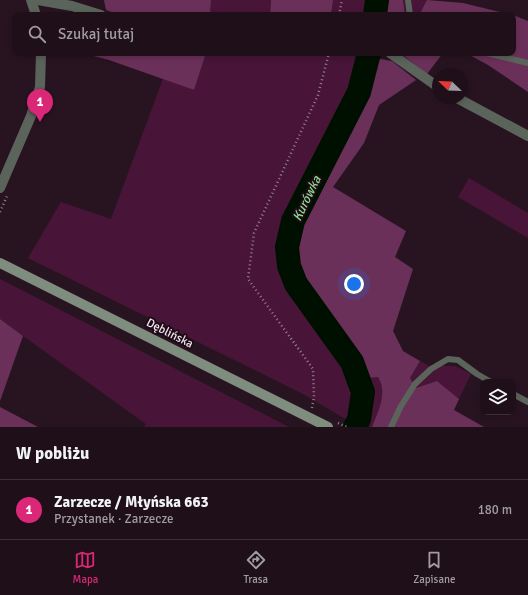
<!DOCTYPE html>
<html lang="pl">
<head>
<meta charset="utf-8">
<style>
	body { margin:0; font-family:Signika,sans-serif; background:#2b1d26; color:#f1f3f6 }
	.controls { position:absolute; right:12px; bottom:12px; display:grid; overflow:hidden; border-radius:8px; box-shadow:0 2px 6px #0003 }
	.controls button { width:36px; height:36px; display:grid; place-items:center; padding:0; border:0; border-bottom:1px solid #3c2f38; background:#1e0f19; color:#f1f3f6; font:20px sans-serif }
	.compass { position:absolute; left:432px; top:68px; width:36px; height:36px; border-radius:50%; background:#1e0f19; box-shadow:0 2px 6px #0003; rotate:293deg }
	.you { position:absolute; left:354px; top:284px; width:14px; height:14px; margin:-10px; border:3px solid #fff; border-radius:50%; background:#1a73e8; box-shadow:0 0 0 6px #1a73e833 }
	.badge { display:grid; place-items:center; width:26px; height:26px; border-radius:50%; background:#db2777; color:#fff; font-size:13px; font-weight:700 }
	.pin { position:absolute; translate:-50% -33px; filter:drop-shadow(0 1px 2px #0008) }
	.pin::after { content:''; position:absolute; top:21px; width:14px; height:12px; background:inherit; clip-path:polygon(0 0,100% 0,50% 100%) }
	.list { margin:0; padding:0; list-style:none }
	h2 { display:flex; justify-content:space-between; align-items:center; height:52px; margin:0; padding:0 16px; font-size:17px }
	h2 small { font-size:13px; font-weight:400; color:#a19ca2 }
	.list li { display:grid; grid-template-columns:26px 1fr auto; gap:12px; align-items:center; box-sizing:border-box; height:60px; padding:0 16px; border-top:1px solid #3c2f38 }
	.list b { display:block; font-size:15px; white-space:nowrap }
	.list p { margin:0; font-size:13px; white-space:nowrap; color:#a19ca2 }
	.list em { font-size:13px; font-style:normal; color:#a19ca2 }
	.icon { flex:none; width:22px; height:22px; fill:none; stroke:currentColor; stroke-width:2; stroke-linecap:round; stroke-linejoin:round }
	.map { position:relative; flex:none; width:528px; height:427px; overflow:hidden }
	.search { position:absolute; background:#1e0f19; box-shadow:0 2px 6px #0003; left:12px; right:12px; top:12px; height:44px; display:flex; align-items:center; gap:10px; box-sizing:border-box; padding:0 14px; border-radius:8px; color:#a19ca2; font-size:15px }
	.sheet { height:112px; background:#1e0f19 }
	nav { display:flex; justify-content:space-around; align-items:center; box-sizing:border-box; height:56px; border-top:1px solid #3c2f38; background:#1e0f19; font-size:11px; color:#a19ca2 }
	nav a { display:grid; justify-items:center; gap:2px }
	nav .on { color:#db2777 }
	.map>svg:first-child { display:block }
</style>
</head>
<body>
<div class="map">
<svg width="528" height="427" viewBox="0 0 528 427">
	<rect width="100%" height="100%" fill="#281421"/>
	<g fill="#481539">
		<polygon points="211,0 271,0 270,15 210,15"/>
		<polygon points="333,0 382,0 381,15 331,15"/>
		<polygon points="403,0 427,0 419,15 405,15"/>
		<path d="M206,53h133l36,5 -12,39 -71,157 12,33 63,91 11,-1c10,16 0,34 -6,50h-13l-56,-33 -275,-136 33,-56 50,17 52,-140 31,11z"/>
		<polygon points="469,178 528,213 528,238 458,197"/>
		<polygon points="0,279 289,427 144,427 146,424 23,336 0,319"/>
		<polygon points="420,361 429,366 455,366 471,374 459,399 437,381 416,388 410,378"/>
	</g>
	<g fill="#6b3059">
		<polygon points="104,0 211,0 210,15 119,15 106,10"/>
		<polygon points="271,0 333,0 331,15 270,15"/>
		<polygon points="382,0 403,0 405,15 381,15"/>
		<polygon points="427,0 463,3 512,15 419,15"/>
		<polygon points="513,15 528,21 528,92 488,65 466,53 513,53"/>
		<polygon points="82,53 206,53 194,90 109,60"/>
		<polygon points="400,53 443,53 427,74"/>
		<path d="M375,58l17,3 24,19 -37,25 -15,38 -31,44 73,44 -11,26 18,12 -20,62 10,20 17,10 -10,17 6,10 21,-7 22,18 -5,11 30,17h-112c6,-16 16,-34 6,-50l-10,1 -64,-91 -12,-33 8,-37 63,-120z"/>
		<polygon points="0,319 23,336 0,401"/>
		<polygon points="0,407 38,427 0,427"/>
	</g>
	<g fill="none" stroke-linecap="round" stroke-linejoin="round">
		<g stroke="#001000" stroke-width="24">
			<polyline points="375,15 377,0"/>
			<polyline points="355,427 359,419 363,392 352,362 296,284 289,266 287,247 293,221 359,92 369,53"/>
		</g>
		<g stroke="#93828c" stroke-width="2.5" stroke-dasharray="1 3" stroke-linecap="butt">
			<polyline points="339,15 342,0"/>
			<polyline points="0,212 7,196"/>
			<polyline points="312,408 314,397 313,369 248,279 254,233 318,95 329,53"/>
			<polyline points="338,423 347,427"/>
		</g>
		<g stroke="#5b645b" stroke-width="6">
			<polyline points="408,0 410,15"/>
			<polyline points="487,53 528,63"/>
			<polyline points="513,394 528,402"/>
			<polyline points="391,427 401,406 415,384 431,369 448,359 458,360 477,374 491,382"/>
		</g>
		<g stroke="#5b645b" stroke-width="10">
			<polyline points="31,0 36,15"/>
			<polyline points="38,0 72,6 101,15"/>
			<polyline points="390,53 438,87"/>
			<polyline points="457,98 528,136"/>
			<polyline points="0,188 31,116 40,87 41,53"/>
		</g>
		<polyline stroke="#7f8d7f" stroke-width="10" points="0,263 328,427"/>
	</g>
	<g text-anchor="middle" stroke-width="4" stroke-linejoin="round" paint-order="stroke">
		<g font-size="12" fill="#f4e6ee" stroke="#1e0b18">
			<text transform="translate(170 333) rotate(27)" y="4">Dęblińska</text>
		</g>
		<g font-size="13" font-style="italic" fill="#8cd98c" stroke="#1e0b18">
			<text transform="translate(306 198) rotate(-64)" y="5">Kurówka</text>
		</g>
	</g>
</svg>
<div class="controls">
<button><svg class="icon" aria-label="layers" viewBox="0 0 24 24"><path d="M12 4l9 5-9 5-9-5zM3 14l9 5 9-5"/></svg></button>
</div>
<svg class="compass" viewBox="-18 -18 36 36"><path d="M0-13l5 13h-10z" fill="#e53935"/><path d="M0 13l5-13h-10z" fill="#a19ca2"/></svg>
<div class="you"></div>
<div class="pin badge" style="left:40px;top:122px">1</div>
<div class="search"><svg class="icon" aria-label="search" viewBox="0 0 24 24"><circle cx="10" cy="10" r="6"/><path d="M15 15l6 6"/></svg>Szukaj tutaj</div>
</div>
<section class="sheet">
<h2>W pobliżu<small></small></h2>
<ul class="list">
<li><span class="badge">1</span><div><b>Zarzecze / Młyńska 663</b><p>Przystanek · Zarzecze</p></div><em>180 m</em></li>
</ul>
</section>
<nav>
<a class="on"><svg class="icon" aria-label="map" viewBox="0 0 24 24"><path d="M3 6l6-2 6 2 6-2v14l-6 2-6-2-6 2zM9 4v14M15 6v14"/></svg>Mapa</a>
<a><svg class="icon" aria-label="directions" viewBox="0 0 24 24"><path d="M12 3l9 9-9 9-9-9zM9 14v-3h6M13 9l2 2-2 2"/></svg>Trasa</a>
<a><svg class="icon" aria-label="saved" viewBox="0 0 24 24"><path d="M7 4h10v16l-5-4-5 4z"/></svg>Zapisane</a>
</nav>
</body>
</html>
